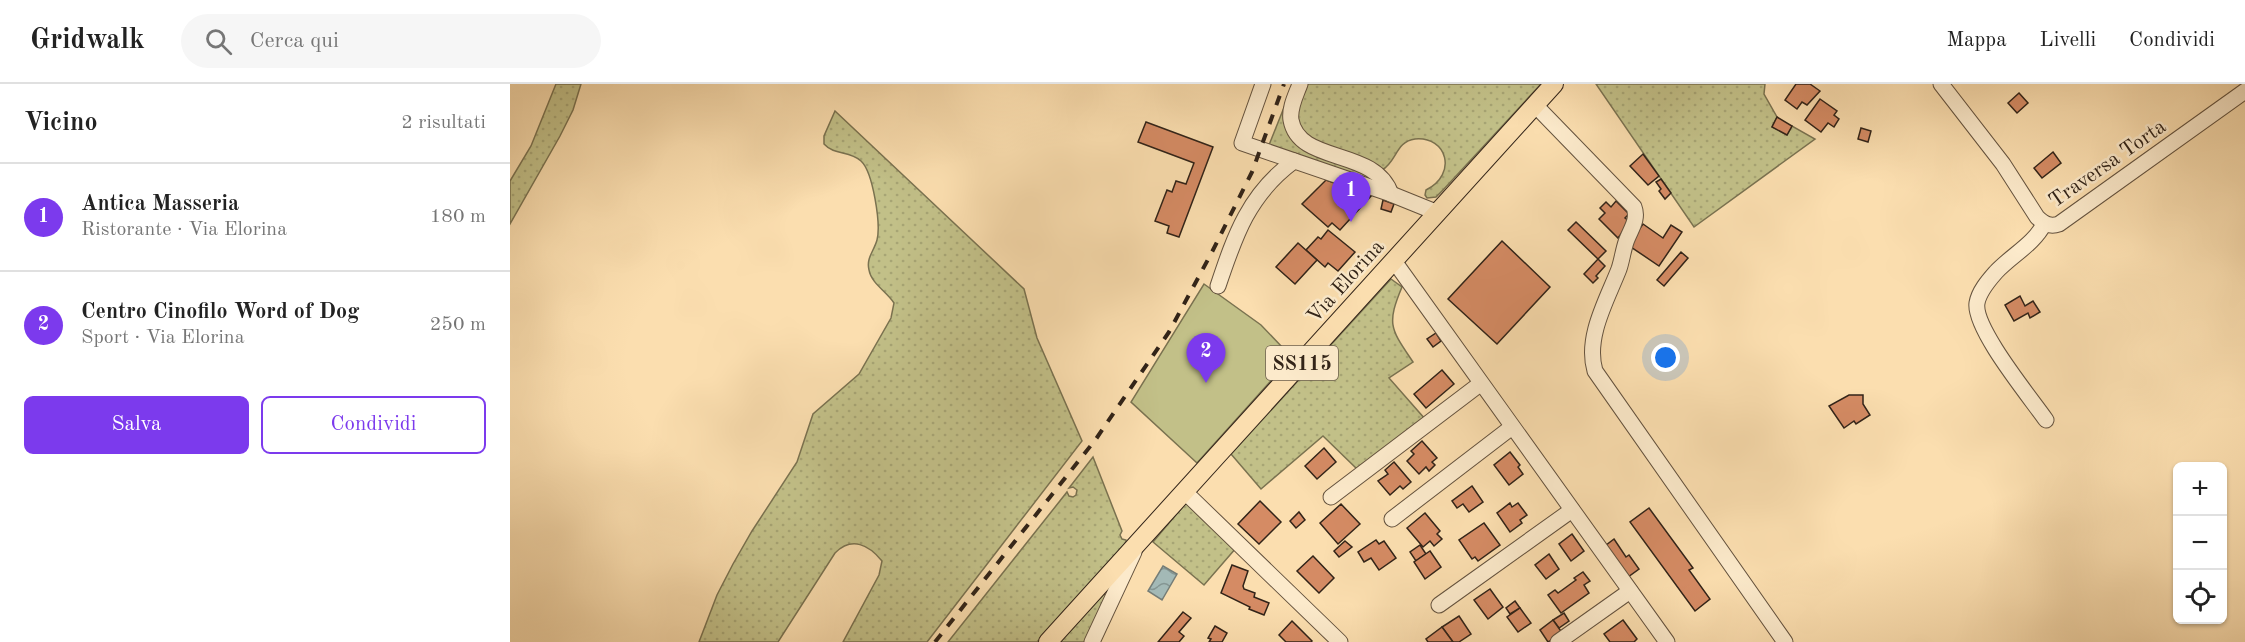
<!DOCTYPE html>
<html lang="it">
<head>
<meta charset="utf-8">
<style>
	body { margin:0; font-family:"Old Standard TT",serif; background:#f6f6f6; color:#222 }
	.controls { position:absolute; right:18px; bottom:18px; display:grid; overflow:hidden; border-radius:9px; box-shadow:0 2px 4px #0004 }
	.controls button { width:54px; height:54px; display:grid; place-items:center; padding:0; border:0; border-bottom:2px solid #e0e0e0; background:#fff; color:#222; font:30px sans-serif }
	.you { position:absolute; left:1156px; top:274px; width:21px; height:21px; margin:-15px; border:4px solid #fff; border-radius:50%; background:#1a73e8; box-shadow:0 0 0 9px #1a73e833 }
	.badge { display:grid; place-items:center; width:39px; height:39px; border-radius:50%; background:#7c3aed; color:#fff; font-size:20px; font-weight:700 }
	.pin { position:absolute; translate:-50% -50px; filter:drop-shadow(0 2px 3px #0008) }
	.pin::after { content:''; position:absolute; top:32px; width:21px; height:18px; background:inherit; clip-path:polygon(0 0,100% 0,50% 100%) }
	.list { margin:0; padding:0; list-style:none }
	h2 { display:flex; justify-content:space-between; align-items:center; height:78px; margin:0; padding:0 24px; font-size:26px }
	h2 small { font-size:20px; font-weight:400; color:#767676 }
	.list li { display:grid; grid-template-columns:39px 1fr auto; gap:18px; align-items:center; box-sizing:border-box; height:108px; padding:0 24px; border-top:2px solid #e0e0e0 }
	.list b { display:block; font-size:22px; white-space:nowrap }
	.list p { margin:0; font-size:20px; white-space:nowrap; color:#767676 }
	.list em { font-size:20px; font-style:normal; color:#767676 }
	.actions { display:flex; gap:12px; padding:18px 24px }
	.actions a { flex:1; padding:14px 0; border:2px solid #7c3aed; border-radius:9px; text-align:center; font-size:21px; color:#7c3aed }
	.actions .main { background:#7c3aed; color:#fff }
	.icon { flex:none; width:33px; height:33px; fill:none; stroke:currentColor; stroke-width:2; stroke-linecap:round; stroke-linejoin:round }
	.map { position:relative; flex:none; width:1735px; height:558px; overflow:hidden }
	header { display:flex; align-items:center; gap:36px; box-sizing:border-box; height:84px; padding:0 30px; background:#fff; border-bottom:2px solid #e0e0e0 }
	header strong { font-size:28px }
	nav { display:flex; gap:33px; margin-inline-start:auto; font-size:21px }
	.search { width:420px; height:54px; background:#f6f6f6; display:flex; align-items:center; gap:15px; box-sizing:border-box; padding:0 21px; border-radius:33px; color:#767676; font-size:22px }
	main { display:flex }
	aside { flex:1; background:#fff }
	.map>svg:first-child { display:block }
</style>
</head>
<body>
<header>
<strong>Gridwalk</strong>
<div class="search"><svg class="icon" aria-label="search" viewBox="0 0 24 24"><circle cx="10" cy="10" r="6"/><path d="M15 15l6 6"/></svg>Cerca qui</div>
<nav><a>Mappa</a><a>Livelli</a><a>Condividi</a></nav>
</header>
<main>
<aside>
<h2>Vicino<small>2 risultati</small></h2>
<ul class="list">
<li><span class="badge">1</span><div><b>Antica Masseria</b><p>Ristorante · Via Elorina</p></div><em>180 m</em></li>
<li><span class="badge">2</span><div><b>Centro Cinofilo Word of Dog</b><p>Sport · Via Elorina</p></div><em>250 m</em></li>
</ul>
<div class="actions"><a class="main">Salva</a><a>Condividi</a></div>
</aside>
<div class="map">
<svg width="1735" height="558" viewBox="0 0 1735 558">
	<defs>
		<pattern id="grass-dots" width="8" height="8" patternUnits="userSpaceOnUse" patternTransform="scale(1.5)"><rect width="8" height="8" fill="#c2c088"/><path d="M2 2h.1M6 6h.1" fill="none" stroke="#a7a575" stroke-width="1.8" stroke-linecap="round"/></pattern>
		<pattern id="water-waves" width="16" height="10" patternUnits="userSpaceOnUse" patternTransform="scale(1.5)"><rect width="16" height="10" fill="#a3b9b6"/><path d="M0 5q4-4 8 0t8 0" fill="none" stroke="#859693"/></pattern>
	</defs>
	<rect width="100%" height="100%" fill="#fbdeaf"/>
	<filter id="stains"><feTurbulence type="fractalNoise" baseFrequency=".00333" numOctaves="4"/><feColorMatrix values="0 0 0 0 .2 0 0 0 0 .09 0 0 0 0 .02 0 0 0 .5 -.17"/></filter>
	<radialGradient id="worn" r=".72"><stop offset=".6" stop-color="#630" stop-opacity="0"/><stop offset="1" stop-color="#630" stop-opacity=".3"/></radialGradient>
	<g fill="url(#grass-dots)" stroke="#7a7250" stroke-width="1.5">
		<polygon points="46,0 71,0 63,26 50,52 0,140 0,97 21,62"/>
		<path d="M795,0h236l-97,105 -8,8 -9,1 -2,-3 1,-5c32,-16 21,-54 -11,-51 -19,2 -19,24 -33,31 -21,-9 -75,-23 -84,-44 -5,-13 3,-30 7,-42z"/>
		<polygon points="1086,0 1255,0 1254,10 1267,33 1262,43 1277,51 1282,42 1305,55 1184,143"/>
		<polygon points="775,21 781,48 859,87 872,100 759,61"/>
		<path d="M325,27l189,178 13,49 45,103 -155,201h-84l36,-67 3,-14c-13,-16 -30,-25 -47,-8l-57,89h-79l18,-47 16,-31 19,-33 45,-69 16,-48 46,-40 32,-56 3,-15c-7,-11 -23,-20 -25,-33 -3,-12 5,-19 8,-30 4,-16 -4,-68 -16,-79 -12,-11 -26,-5 -37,-17v-8z"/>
		<path d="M881,195l11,8c-16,38 -11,42 11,75l-24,16 36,41 -68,50 -34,-33 -62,53 -30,-35z"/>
		<polygon points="583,373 612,447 610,451 612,455 616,456 616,459 527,558 438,558 557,408 559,412 563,413 566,411 567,406 563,403 559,404"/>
		<polygon points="675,420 680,421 726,464 694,501 643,458"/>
		<polygon points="593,510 596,511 578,558 550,558"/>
	</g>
	<polygon fill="#c2c088" stroke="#7a7250" stroke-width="1.5" points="694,200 751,241 774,265 776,280 687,379 621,318"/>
	<polygon fill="url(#water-waves)" stroke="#757d77" stroke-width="1.5" points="653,482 667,490 652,516 638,507"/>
	<g fill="#d58b64" stroke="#312318" stroke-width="1.5">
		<polygon points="1286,0 1300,0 1310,7 1297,21 1292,18 1287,25 1275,16"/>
		<polygon points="1509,9 1518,19 1507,29 1498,19"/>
		<polygon points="1310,15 1327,27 1324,31 1329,35 1324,43 1318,39 1311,48 1295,36"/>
		<polygon points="1267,33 1282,42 1277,51 1262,43"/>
		<polygon points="636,38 703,63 669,153 657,149 659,142 645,137 657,106 662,108 666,97 676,100 684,79 628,58"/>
		<polygon points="1351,44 1361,47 1358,58 1348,55"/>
		<polygon points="1543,68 1551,79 1532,94 1524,84"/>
		<polygon points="1133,70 1149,92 1138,101 1120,82"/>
		<polygon points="1151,95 1161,109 1155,115 1149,107 1151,105 1146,98"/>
		<polygon points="816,96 861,112 830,146 822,139 818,143 792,120"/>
		<polygon points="873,116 884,120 881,128 871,125"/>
		<polygon points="1106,117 1119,130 1115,134 1120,138 1108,154 1089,135 1095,129 1090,124 1096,118 1101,123"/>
		<polygon points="1066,138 1096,167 1088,175 1058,146"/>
		<polygon points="1133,140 1153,154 1161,141 1172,148 1149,182 1118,161"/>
		<polygon points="818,146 845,168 828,187 818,179 815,183 796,166 808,153 811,155"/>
		<polygon points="992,157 1040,203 987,260 938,215"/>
		<polygon points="788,159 807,176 785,200 766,183"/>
		<polygon points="1171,168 1178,174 1154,202 1147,196"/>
		<polygon points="1088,175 1095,182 1086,192 1088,194 1083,199 1074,190"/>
		<polygon points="1510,212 1515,222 1523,217 1530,228 1520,234 1518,229 1504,237 1495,221"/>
		<polygon points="926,249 931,257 923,263 917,255"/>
		<polygon points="932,286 944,300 916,324 904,310"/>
		<polygon points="1339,311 1353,311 1353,320 1360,331 1346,340 1344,337 1334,344 1319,322"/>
		<polygon points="912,357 927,374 922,378 925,381 919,387 916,383 909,390 897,377 904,370 901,367"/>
		<polygon points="814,364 826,378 807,395 795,382"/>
		<polygon points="1000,368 1010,381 1008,383 1013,390 999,401 984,381"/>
		<polygon points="884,378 901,398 893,405 890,402 880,411 868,397 878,390 875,386"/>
		<polygon points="962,402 973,418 959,428 953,420 947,424 942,417"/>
		<polygon points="750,417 771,438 749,460 728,440"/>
		<polygon points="1000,419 1002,423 1008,419 1017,431 1010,436 1012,439 1000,448 987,429"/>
		<polygon points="831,420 850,440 828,460 810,439"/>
		<polygon points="1139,424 1183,484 1179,486 1200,515 1185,527 1120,438"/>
		<polygon points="789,428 795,436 786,444 780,437"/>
		<polygon points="915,429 930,447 927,450 932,455 924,462 920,457 913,463 897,444"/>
		<polygon points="974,439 990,461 968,477 965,473 962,475 949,456"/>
		<polygon points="1062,450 1074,467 1061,477 1049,460"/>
		<polygon points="1104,455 1116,473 1119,471 1129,485 1118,493 1095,462"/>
		<polygon points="866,456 869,460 874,457 886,474 869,486 861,474 854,478 848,468"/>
		<polygon points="835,457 842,463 829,473 824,467"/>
		<polygon points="910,461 916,470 906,477 900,468"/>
		<polygon points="920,467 931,483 915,495 904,478"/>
		<polygon points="1039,470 1049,485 1036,495 1025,481"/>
		<polygon points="803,472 824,494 809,509 787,487"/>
		<polygon points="722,481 738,487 733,502 734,505 745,509 744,513 759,519 754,531 739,525 740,523 711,509"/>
		<polygon points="1073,488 1080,497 1074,501 1079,509 1051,529 1038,511 1045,506 1048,509 1066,496 1064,494"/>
		<polygon points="980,505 993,523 978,535 964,516"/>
		<polygon points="1005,517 1010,524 1000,530 996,524"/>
		<polygon points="1010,524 1021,539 1008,548 997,533"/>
		<polygon points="673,528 681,534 669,548 674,552 669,558 648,558"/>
		<polygon points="1054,529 1059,537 1049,544 1043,536"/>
		<polygon points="949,532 961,550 949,558 943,558 932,543"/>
		<polygon points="1043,536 1053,550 1038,558 1030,546"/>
		<polygon points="1113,536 1127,555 1124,558 1100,558 1094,550"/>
		<polygon points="782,537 802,557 801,558 776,558 769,551"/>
		<polygon points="705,542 717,549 712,558 699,558 701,555 698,554"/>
		<polygon points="932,543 943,558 918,558 916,555"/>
	</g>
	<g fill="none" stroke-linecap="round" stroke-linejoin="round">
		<defs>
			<g id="minor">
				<polyline points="753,0 732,59 881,110 928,129"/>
				<path d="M790,0c-4,11 -11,24 -9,36 8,45 84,27 100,74"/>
				<path d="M1431,0l62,80 34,53c7,7 13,10 22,7l186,-133"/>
				<path d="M1025,21l99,102c5,13 -4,23 -8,35 -3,9 -4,18 -7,27 -12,31 -34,68 -24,102l190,271"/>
				<path d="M1534,140c-10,20 -32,31 -48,48 -7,8 -17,19 -19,31 -4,25 53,94 69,117"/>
				<polyline points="884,177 1157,558"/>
				<path d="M708,202c17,-51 31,-92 76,-125"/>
				<polyline points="675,408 830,558"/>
				<polyline points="821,413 970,300"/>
				<polyline points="882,435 1002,343"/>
				<polyline points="929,521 1062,426"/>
				<polyline points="582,558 624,468"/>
				<polyline points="1048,558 1120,507"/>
			</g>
			<polyline id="major" points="538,558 1044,0"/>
		</defs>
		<use href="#minor" stroke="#64523e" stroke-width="17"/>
		<use href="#major" stroke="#312318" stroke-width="20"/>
		<use href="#minor" stroke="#fceacb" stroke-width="15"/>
		<use href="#major" stroke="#fbdeaf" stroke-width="18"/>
		<polyline stroke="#312318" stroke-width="4" stroke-dasharray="10 10" stroke-linecap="butt" points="425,558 586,355 659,248 702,168 742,88 774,0"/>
	</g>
	<g text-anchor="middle" stroke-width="5" stroke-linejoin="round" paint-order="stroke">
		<rect fill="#fceacb" stroke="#6e5f4e" stroke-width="1.5" x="756" y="262" width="72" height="34" rx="4.5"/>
		<g font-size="20" font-weight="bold" fill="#312318">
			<text x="792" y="286">SS115</text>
		</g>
		<g font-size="21" fill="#312318" stroke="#fceacb">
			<text transform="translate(1597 79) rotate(-35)" y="7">Traversa Torta</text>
			<text transform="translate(835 197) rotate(-48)" y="7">Via Elorina</text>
		</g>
	</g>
	<rect width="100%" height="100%" filter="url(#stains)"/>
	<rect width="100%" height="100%" fill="url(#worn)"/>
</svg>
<div class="controls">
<button>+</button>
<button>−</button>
<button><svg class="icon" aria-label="locate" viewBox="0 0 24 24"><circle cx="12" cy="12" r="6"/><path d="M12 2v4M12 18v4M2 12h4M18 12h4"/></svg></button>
</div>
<div class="you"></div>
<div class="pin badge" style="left:841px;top:138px">1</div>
<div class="pin badge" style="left:696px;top:299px">2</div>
</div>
</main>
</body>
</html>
